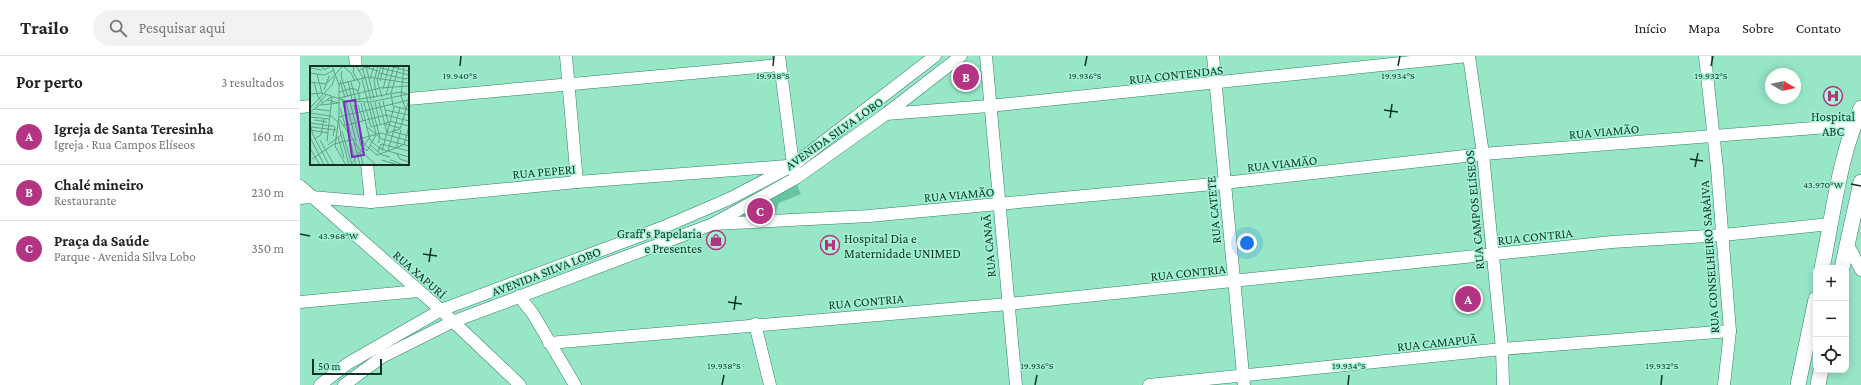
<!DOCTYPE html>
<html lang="pt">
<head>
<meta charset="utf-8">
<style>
	body { margin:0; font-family:"Crimson Pro",serif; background:#f2f2f2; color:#222 }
	.controls { position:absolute; right:12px; bottom:12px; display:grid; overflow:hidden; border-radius:8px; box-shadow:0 2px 10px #0003 }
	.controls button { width:36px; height:36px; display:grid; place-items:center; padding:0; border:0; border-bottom:1px solid #e0e0e0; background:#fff; color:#222; font:20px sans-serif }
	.compass { position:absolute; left:1465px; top:12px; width:36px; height:36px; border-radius:50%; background:#fff; box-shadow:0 2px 10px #0003; rotate:99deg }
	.scale { position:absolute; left:12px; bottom:10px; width:70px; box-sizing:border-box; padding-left:4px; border:2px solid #113327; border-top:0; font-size:11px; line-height:14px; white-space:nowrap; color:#113327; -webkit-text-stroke:3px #a4f4d4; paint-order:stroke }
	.you { position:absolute; left:947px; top:187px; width:14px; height:14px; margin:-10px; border:3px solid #fff; border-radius:50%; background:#1a73e8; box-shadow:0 0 0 6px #1a73e833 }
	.badge { display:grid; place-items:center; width:26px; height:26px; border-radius:50%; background:#b33482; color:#fff; font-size:13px; font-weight:700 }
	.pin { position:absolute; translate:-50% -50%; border:2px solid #fff; box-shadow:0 1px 4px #0006 }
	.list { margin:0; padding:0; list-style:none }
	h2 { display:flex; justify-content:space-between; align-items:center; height:52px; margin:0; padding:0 16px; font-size:17px }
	h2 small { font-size:13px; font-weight:400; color:#767676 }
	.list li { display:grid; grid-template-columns:26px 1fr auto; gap:12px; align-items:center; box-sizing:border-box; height:56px; padding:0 16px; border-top:1px solid #e0e0e0 }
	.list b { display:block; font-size:15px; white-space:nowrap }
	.list p { margin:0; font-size:13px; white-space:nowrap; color:#767676 }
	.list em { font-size:13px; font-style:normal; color:#767676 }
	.icon { flex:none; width:22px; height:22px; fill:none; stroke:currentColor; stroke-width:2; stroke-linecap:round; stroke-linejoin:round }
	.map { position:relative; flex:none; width:1561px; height:329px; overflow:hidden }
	header { display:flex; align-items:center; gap:24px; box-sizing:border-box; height:56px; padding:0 20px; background:#fff; border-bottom:1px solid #e0e0e0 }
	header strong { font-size:19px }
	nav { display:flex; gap:22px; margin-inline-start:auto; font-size:14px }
	.search { width:280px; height:36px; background:#f2f2f2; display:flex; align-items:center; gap:10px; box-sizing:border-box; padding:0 14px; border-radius:22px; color:#767676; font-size:15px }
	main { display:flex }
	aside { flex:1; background:#fff }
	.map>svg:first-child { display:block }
</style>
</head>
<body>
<header>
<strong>Trailo</strong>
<div class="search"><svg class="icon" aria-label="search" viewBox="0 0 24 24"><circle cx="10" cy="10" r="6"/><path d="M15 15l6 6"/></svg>Pesquisar aqui</div>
<nav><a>Início</a><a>Mapa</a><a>Sobre</a><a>Contato</a></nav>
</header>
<main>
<aside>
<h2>Por perto<small>3 resultados</small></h2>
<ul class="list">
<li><span class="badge">A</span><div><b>Igreja de Santa Teresinha</b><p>Igreja · Rua Campos Elíseos</p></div><em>160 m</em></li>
<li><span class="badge">B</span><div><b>Chalé mineiro</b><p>Restaurante</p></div><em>230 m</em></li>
<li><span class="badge">C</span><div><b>Praça da Saúde</b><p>Parque · Avenida Silva Lobo</p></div><em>350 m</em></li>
</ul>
</aside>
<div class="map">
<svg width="1561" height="329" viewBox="0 0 1561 329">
	<rect width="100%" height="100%" fill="#97e7c7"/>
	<polygon fill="#68c3a1" points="497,129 501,138 479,147 471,167 428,164"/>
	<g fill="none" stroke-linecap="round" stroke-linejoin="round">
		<defs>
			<g id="minor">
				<polyline points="55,0 56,11"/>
				<polyline points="266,0 277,126"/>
				<polyline points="479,0 494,116"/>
				<polyline points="686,0 716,329"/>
				<polyline points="913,0 944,329"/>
				<polyline points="1169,0 1183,98 1202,293 1203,329"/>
				<polyline points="1405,0 1417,112 1430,275 1424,329"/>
				<polyline points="108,43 480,9"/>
				<polyline points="0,51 11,50"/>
				<polyline points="586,58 689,50 1168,0"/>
				<polyline points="67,108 71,146"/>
				<polyline points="0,130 141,254 220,329"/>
				<polyline points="0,142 11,141 71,146 277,126 487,110"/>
				<polyline points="413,168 569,160 924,127 1183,98 1553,69"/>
				<polyline points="1547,187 1561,214"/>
				<polyline points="219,240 233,258 275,329"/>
				<polyline points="0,246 119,235"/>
				<polyline points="455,268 470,329"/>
				<polyline points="249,287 708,248 1312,186 1423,179 1530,168"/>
				<polyline points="20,329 47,308 141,254 366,170 429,143 492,110 635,0"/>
				<polyline points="44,329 82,301 152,266 413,168 496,122 586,58 661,0"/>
				<polyline points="849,329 1202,293 1430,275"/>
			</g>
			<g id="major">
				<path d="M1522,212c11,-52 17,-111 39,-160"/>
				<polyline points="1542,212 1561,126"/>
				<polyline points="1498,329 1516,243"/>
				<polyline points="1518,329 1521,314"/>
			</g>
		</defs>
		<use href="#minor" stroke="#308165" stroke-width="13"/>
		<use href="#major" stroke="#308165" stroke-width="16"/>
		<use href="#minor" stroke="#fff" stroke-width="12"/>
		<use href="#major" stroke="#fff" stroke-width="15"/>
	</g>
	<path fill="none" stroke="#113327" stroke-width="1.5" d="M160,10l1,-10M473,10l1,-10M785,10l2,-10M1098,10l2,-10M1411,10l2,-10M1084,54l14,2M1090,62l2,-14M1390,103l13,2M1395,111l3,-14M1551,128l10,2M0,178l10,2M123,198l14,2M129,206l2,-14M428,246l14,2M434,254l2,-14M422,329l2,-10M735,329l2,-10M1048,329l1,-10M1361,329l1,-10"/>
	<defs>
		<symbol id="hospital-ring" viewBox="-11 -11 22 22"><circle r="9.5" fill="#a4f4d4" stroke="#b33482" stroke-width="1.5"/><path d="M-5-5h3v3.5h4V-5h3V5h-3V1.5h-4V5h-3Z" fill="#b33482"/></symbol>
		<symbol id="shop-ring" viewBox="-11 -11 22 22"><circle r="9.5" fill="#a4f4d4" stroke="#b33482" stroke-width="1.5"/><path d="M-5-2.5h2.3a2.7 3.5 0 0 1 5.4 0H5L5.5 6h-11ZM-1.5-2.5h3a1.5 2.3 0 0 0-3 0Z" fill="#b33482"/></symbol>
	</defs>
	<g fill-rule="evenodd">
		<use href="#hospital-ring" x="1522" y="29" width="22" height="22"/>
		<use href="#shop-ring" x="405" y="173" width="22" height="22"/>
		<use href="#hospital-ring" x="519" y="178" width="22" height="22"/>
	</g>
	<g text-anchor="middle" stroke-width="3" stroke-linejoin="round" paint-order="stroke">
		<g font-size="13" fill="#113327" stroke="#a4f4d4">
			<text transform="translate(876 18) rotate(-6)" y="5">RUA CONTENDAS</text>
			<text transform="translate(1304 75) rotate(-5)" y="5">RUA VIAMÃO</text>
			<text transform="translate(534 77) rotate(-35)" y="5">AVENIDA SILVA LOBO</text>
			<text transform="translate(982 107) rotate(-6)" y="5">RUA VIAMÃO</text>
			<text transform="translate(244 115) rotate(-5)" y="5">RUA PEPERI</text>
			<text transform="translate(659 138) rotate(-5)" y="5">RUA VIAMÃO</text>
			<text transform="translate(913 154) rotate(-95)" y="5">RUA CATETE</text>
			<text transform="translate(1174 154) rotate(-95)" y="5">RUA CAMPOS ELÍSEOS</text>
			<text transform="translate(1235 180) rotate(-6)" y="5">RUA CONTRIA</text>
			<text transform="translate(688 190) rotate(-95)" y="5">RUA CANAÃ</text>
			<text transform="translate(1409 201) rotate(-94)" y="5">RUA CONSELHEIRO SARÁIVA</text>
			<text transform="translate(246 215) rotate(-21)" y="5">AVENIDA SILVA LOBO</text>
			<text transform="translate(888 216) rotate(-6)" y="5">RUA CONTRIA</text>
			<text transform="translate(120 218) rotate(41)" y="5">RUA XAPURÍ</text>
			<text transform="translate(566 245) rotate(-5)" y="5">RUA CONTRIA</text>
			<text transform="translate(1137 286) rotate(-6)" y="5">RUA CAMAPUÃ</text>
		</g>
		<g font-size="13" fill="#113327" stroke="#a4f4d4">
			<text x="1533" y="65">Hospital<tspan x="1533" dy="15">ABC</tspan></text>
			<text x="402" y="182" text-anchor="end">Graff's Papelaria<tspan x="402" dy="15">e Presentes</tspan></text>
			<text x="544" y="187" text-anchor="start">Hospital Dia e<tspan x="544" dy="15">Maternidade UNIMED</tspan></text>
		</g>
	</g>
	<g transform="translate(10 10)">
		<rect width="99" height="99" fill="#97e7c7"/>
		<path fill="none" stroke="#619f87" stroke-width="1" d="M12,0l2,4 7,-4M22,0l7,19v31l-4,30 11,19M33,0l8,7 4,8M44,0l-1,6 7,12 -2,7 2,9M46,0l8,13M56,0l8,33M71,0l-4,14 5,17M80,0l18,5M89,0l-8,27 2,13 16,4M94,0l-3,30 5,14M0,2l12,2M71,2l28,7M53,3l8,31M32,5l-1,5 7,21M48,5l8,-4 12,4M0,7l15,2 9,-5M69,7l26,6 4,-1M7,8l5,19M52,13l14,55M60,13l4,-13M30,14l5,18M38,15l4,19M70,15l4,-15M0,16l16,2M4,16l4,15 5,6M41,16l5,19M16,18l17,-18M29,18l29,-7 41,6M73,23l6,-23M14,24l5,-14M29,26l14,-4 5,3M0,28l12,-1 24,8 24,1 39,-8M76,29l8,-29M67,31l-3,-16 4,-15M29,32l41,-10 29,-2M32,33l9,36M17,34l12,3M45,34l46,-8 6,2M73,35l5,21M36,36l10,39M40,36l11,44M65,36l5,22M69,36l8,31 13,-4M51,37l9,37 9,8 8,3M54,37l7,24 19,-5M61,37l9,35 -2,5M11,39l18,-2M44,39l10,39 13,11 11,-4M48,39l5,16M6,40l10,-11M0,42l22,-23 3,-8M30,42l5,17M5,43l15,2M75,44l24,5M0,46l21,-15M0,47l21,3 8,7 2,12 -13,10M0,51l19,2M29,51l70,-17M29,53l21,31 16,15M5,54l12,2M80,55l19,5M0,57l3,12 16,30M0,57l22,3M75,58l15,4M21,59l4,2 -2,9M33,60l43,-11 23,6M1,61l25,3M57,61l15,12 27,7M90,63l9,-29M0,64l18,3M32,65l10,34M84,66l15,4M31,69l8,30M0,71l14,28M28,71l6,21M4,73l7,-4 3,-17M49,73l22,-6 28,8M10,74l14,25M40,74l6,25M17,75l5,-44M44,76l6,23M60,79l12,10 8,2M94,79l5,-19M53,81l4,4 9,-16M0,82l10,17M86,82l5,-18M72,85l12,-44M78,85l12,-43M78,85l21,6M78,85l15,-6M50,86l3,13M68,86l3,-8 28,7M87,88l3,5 9,3M2,93l22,-15 20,-5M72,94l16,5M81,94l12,5M41,99l18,-27"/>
		<path fill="#7b2cbf" fill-opacity="0.15" stroke="#7b2cbf" stroke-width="2" d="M45,34l9,55 -12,2 -8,-55z"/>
		<rect width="99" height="99" fill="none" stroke="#113327" stroke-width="2"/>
	</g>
	<g font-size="10" text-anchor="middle" fill="#113327" stroke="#a4f4d4" stroke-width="3" stroke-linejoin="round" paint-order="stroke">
		<text x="160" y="23">19.940°S</text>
		<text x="473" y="23">19.938°S</text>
		<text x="785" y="23">19.936°S</text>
		<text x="1098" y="23">19.934°S</text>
		<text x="1411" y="23">19.932°S</text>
		<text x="1523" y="132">43.970°W</text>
		<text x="38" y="183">43.968°W</text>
		<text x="424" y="313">19.938°S</text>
		<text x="737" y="313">19.936°S</text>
		<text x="1049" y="313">19.934°S</text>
		<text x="1362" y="313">19.932°S</text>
	</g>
</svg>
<div class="controls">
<button>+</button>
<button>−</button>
<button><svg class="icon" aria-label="locate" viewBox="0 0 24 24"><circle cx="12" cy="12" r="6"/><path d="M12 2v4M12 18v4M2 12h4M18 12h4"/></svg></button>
</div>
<svg class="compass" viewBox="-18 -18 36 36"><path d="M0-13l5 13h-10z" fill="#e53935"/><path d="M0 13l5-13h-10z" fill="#767676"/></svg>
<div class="scale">50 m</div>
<div class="you"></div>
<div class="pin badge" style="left:1168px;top:243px">A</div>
<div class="pin badge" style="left:666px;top:21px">B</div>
<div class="pin badge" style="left:460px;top:155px">C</div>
</div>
</main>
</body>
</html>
